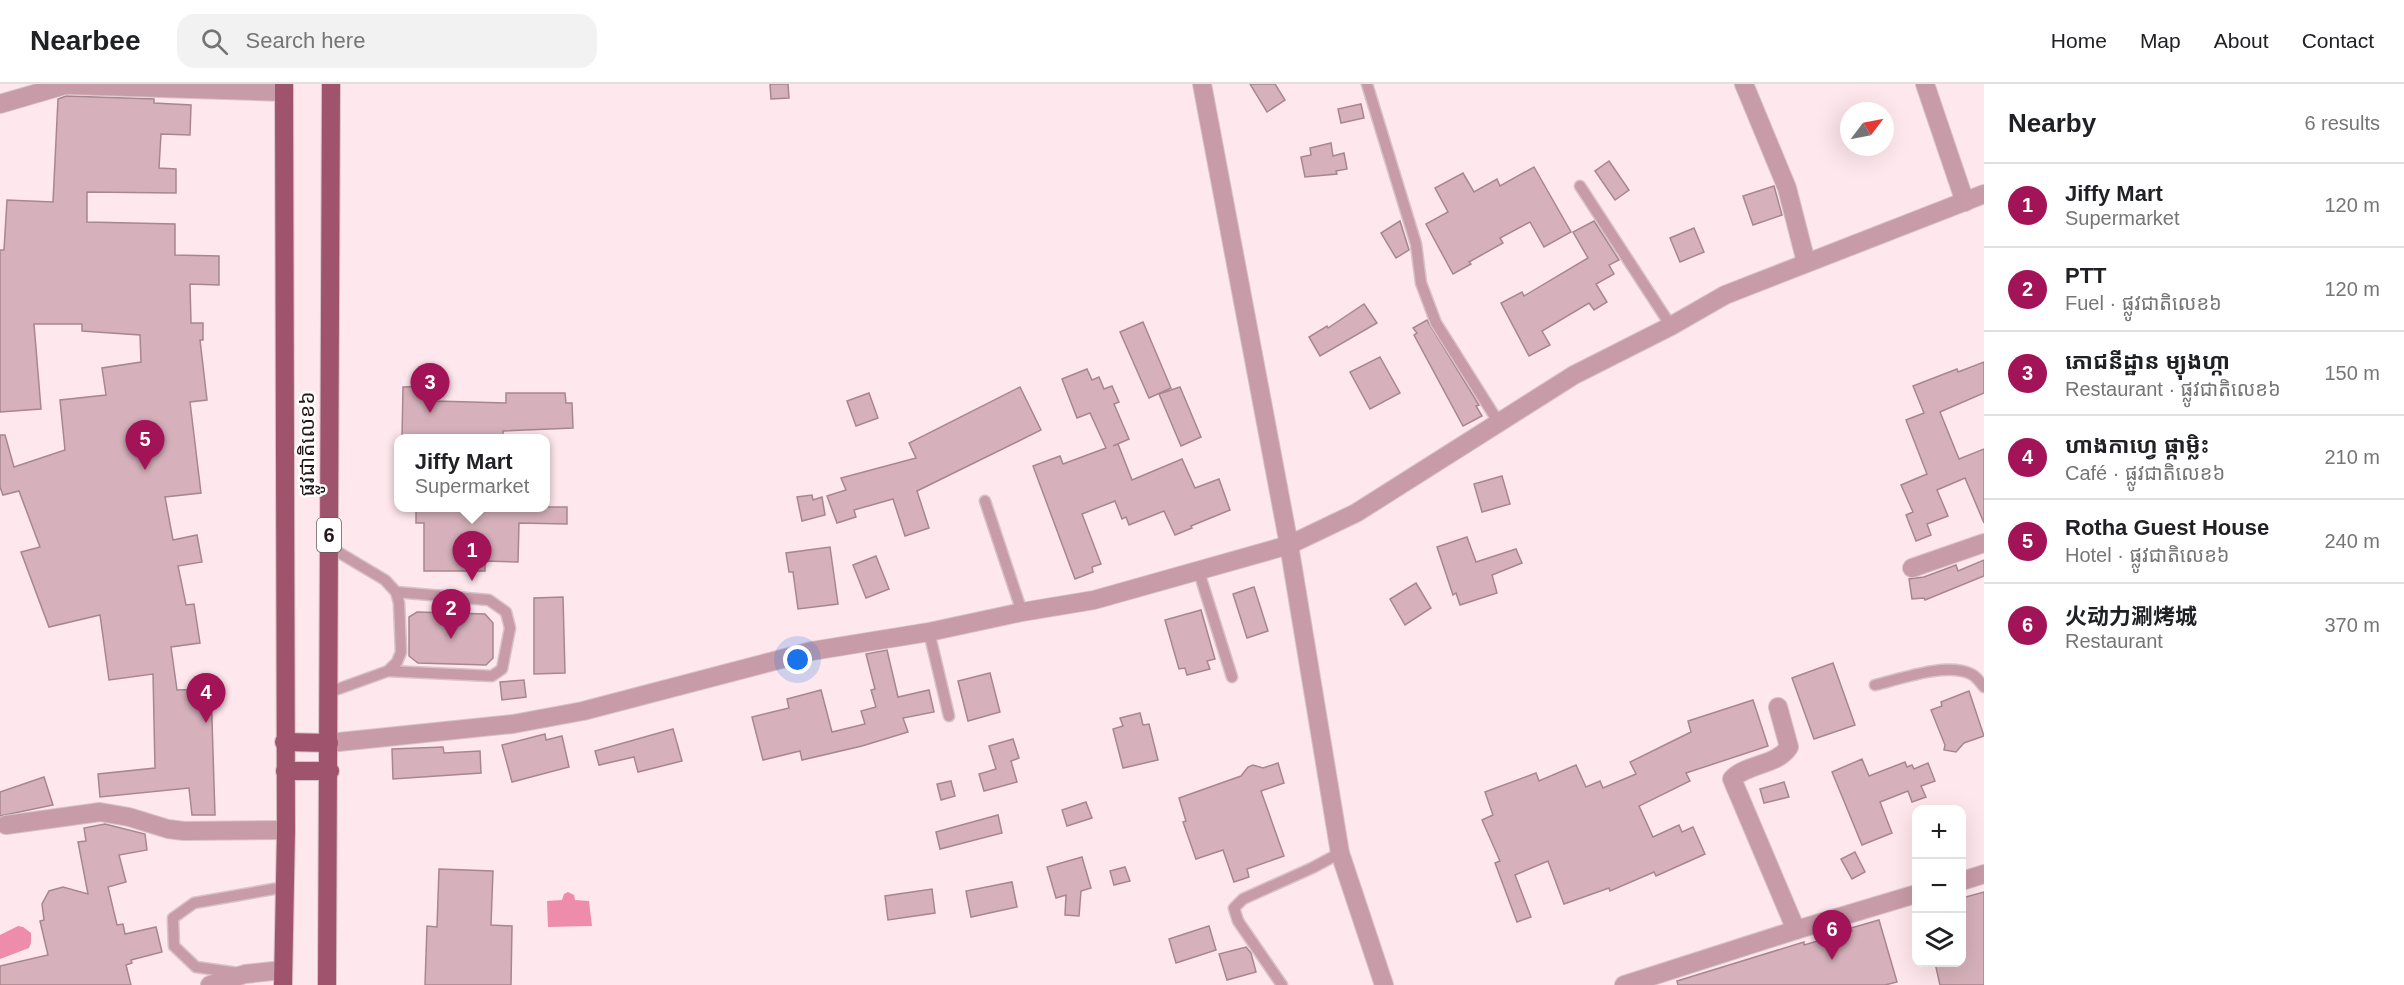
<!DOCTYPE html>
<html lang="en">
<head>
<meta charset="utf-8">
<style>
	body { margin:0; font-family:Helvetica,"Noto Sans SC","Noto Sans Khmer",sans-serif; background:#f2f2f2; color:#202124 }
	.controls { position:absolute; right:18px; bottom:18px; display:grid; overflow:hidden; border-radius:12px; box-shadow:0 6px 24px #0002 }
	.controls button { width:54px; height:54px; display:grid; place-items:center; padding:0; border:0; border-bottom:2px solid #e0e0e0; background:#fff; color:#202124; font:30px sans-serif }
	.compass { position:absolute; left:1840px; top:18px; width:54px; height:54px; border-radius:50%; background:#fff; box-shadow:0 6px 24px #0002; rotate:58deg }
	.you { position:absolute; left:798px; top:576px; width:21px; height:21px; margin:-15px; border:4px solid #fff; border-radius:50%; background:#1a73e8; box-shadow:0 0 0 9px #1a73e833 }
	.badge { display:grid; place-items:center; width:39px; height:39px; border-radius:50%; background:#a31357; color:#fff; font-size:20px; font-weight:700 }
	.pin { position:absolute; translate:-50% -50px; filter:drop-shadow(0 2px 3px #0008) }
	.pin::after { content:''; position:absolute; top:32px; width:21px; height:18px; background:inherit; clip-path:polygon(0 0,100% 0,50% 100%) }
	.popup { position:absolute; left:394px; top:350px; width:156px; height:78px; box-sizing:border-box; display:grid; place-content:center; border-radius:12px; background:#fff; filter:drop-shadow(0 2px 4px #0005); font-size:20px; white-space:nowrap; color:#757577 }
	.popup b { font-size:22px; color:#202124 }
	.popup::after { content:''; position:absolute; left:50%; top:100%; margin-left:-12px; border:12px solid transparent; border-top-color:#fff }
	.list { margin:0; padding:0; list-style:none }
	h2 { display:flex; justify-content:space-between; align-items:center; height:78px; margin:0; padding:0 24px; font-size:26px }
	h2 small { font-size:20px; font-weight:400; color:#757577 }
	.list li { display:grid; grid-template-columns:39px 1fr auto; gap:18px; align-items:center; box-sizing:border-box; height:84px; padding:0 24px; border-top:2px solid #e0e0e0 }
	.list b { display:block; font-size:22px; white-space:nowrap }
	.list p { margin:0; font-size:20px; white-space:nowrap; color:#757577 }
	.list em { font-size:20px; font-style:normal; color:#757577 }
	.icon { flex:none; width:33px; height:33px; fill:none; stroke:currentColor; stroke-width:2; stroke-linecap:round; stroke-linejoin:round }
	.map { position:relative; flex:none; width:1984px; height:901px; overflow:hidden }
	header { display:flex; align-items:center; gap:36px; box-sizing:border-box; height:84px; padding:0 30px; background:#fff; border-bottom:2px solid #e0e0e0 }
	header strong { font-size:28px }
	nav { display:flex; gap:33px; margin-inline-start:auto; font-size:21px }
	.search { width:420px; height:54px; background:#f2f2f2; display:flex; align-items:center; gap:15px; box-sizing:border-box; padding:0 21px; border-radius:18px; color:#757577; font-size:22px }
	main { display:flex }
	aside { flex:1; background:#fff }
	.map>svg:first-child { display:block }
</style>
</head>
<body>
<header>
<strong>Nearbee</strong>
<div class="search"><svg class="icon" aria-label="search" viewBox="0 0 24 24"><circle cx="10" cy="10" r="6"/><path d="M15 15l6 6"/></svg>Search here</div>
<nav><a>Home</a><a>Map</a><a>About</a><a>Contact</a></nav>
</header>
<main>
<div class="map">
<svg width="1984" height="901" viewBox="0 0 1984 901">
	<rect width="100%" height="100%" fill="#fee7ed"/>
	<g fill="#ed8dab">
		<polygon points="568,808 574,811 575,816 589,817 592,842 548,843 547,817 562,816 564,810"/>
		<polygon points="18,842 23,843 31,849 31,859 29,864 0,875 0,851"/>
	</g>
	<g fill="#d6b1bb" stroke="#a8868f" stroke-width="1.5">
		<polygon points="770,0 788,0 789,14 771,15"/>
		<polygon points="1250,0 1275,0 1285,16 1267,28"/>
		<polygon points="66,12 154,15 154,19 191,21 190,51 161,50 159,84 176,85 176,109 87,108 87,138 175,140 175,171 219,172 219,201 190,200 191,239 203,239 203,256 200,256 207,316 190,318 201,409 165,413 173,456 197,451 202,478 178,482 186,521 194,520 200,559 171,563 177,606 211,605 215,731 192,731 189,704 100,713 98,690 155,684 153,590 109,596 100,531 49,543 21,468 40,463 19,407 3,411 0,403 0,351 5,351 14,383 65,366 60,316 106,311 102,284 141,278 140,251 82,247 82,240 34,240 41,325 0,328 0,166 4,166 7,116 53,118 58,15"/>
		<polygon points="1361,20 1364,34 1341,39 1338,25"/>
		<polygon points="1331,59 1333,72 1344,69 1347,85 1336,87 1337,90 1305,93 1301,73 1311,71 1310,64"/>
		<polygon points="1609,77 1629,106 1615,116 1595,87"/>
		<polygon points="1534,83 1571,148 1544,163 1530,138 1500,154 1503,159 1469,178 1471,180 1453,190 1426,140 1448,128 1435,104 1463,89 1474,108 1497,95 1500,102"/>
		<polygon points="1774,102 1782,131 1753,141 1743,112"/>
		<polygon points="1400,137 1409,166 1396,174 1381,149"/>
		<polygon points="1594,137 1619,176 1609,181 1614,190 1596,200 1607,218 1594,226 1589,219 1542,247 1550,261 1529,272 1501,219 1522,208 1524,212 1588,174 1573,148"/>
		<polygon points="1694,144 1704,168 1680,178 1670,154"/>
		<polygon points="1364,220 1377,239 1320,272 1309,253 1327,242 1328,244"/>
		<polygon points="1427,236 1479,321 1476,322 1482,332 1463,342 1414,251 1417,249 1413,244"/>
		<polygon points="1143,238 1171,304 1149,314 1120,248"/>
		<polygon points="1380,273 1400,309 1370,325 1350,288"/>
		<polygon points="1984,278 1984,309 1940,328 1959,375 1984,365 1984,439 1965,394 1937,406 1948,432 1927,440 1931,451 1916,457 1906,431 1913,428 1901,401 1927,390 1906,336 1924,329 1913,302 1957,285 1958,288"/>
		<polygon points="1087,285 1092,296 1099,293 1104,305 1112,302 1119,318 1114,320 1129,355 1113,362 1118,360 1132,396 1182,375 1195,404 1219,395 1230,426 1191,442 1192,444 1175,451 1164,427 1129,441 1126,433 1122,435 1115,417 1082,430 1101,480 1092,483 1093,488 1075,495 1033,382 1060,372 1063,380 1106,364 1090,329 1077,334 1062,295"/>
		<polygon points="435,302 435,317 506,319 506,309 565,309 566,319 572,319 573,344 503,347 503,354 402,354 403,303"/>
		<polygon points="1020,303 1041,346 917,407 929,444 905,452 893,415 854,426 856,433 837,439 827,412 846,406 841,394 916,374 909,359"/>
		<polygon points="1180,303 1201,353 1181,362 1159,310"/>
		<polygon points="869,309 878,334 856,342 847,317"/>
		<polygon points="1502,392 1510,420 1482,428 1474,400"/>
		<polygon points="812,411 813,416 822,413 825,431 802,437 797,413"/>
		<polygon points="416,423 567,423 567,440 519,439 518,478 485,477 485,487 424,487 424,439 416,439"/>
		<polygon points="1467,453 1476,478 1516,465 1522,479 1492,491 1497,509 1460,521 1456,509 1453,511 1437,463"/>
		<polygon points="830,463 838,520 798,525 793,488 789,488 786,469"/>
		<polygon points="876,472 889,505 866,514 853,481"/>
		<polygon points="1984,476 1984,492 1925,516 1924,514 1912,515 1909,495 1924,493 1956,481 1958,487"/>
		<polygon points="1416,499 1431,524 1405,541 1390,515"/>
		<polygon points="1254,503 1268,547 1247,554 1233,510"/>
		<polygon points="563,513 565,589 534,590 534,514"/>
		<polygon points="1201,526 1215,575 1207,577 1210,585 1187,591 1185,584 1179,585 1165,536"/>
		<polygon points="417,528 485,530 493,539 493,574 486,581 418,579 409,572 409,533"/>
		<polygon points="887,566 898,613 929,606 934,628 903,634 908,648 862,662 802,676 800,667 763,676 752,633 789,624 787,615 821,606 832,648 865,640 861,627 876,623 871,606 875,605 866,570"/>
		<polygon points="1833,579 1855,641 1814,655 1792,594"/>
		<polygon points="990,589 1000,628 968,637 958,597"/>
		<polygon points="524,596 526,613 502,616 500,598"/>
		<polygon points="1969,607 1984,652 1964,659 1956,668 1944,666 1945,661 1931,626 1942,622 1941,618"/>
		<polygon points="1753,616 1768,662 1686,689 1690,697 1639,722 1653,753 1679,741 1682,748 1693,743 1705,770 1656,792 1654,788 1610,807 1609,804 1564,820 1548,777 1515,791 1531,833 1517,838 1495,779 1500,777 1482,736 1493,731 1485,708 1536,689 1539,697 1576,681 1586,703 1600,697 1603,704 1636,690 1630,678 1691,648 1688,637"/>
		<polygon points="1140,629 1143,641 1149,640 1158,676 1123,684 1113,645 1123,642 1120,634"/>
		<polygon points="673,645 682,677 638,688 634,673 599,681 595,667"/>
		<polygon points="545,650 546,656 562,652 569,683 512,698 502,661"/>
		<polygon points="1013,655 1019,674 1011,677 1017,698 984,707 979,690 996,685 989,662"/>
		<polygon points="443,663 444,669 480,667 481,689 393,695 392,665"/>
		<polygon points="1862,675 1869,692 1905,678 1907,683 1912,681 1914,685 1928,679 1935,697 1921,702 1926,713 1912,718 1908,707 1880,718 1892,749 1862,761 1832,688"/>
		<polygon points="1278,679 1284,699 1261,707 1284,772 1247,785 1249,793 1234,798 1223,766 1196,775 1183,738 1186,737 1179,714 1241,692 1248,683 1253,681 1263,684"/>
		<polygon points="44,693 53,721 0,732 0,708"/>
		<polygon points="951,697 955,712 941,716 937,700"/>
		<polygon points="1784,698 1789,713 1764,719 1760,705"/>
		<polygon points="1086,718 1092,734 1067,742 1062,726"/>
		<polygon points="998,731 1002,749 940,765 936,748"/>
		<polygon points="105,740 145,750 147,766 119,771 126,798 108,803 117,841 123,840 125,850 156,843 162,868 131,876 132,879 126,881 131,901 0,901 0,882 48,871 40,837 44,836 42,820 49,807 63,803 88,810 78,758 86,757 84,744"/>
		<polygon points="1855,768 1865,788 1852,795 1841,775"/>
		<polygon points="1082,773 1091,804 1081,807 1079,832 1065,831 1066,811 1056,814 1047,783"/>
		<polygon points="1125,783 1130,797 1114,801 1110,787"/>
		<polygon points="439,785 493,787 491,841 512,842 511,901 425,901 427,842 437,843"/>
		<polygon points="1012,798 1017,823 971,833 966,807"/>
		<polygon points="932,805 935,829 888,836 885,812"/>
		<polygon points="1984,808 1984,901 1940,901 1935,879 1962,879 1962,814"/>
		<polygon points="1879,836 1897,898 1885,901 1678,901 1677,897 1804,858 1804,861 1852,847 1851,844"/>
		<polygon points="1209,842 1216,866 1176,879 1169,855"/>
		<polygon points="1246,863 1251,869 1256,888 1227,896 1219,870"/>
	</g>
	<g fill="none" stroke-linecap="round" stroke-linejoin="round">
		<defs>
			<g id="service">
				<polyline points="1367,0 1416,160 1421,199 1436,239 1499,339"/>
				<polyline points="1580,102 1671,242"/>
				<polyline points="985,417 1022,528"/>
				<polyline points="1198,485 1232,593"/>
				<polyline points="929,548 949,632"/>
				<polyline points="388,587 492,592 502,585 510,544 506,528 489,516 396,508"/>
				<path d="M1875,601c25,-6 72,-23 96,-11 5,2 9,8 13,13"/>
				<polyline points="327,609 388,587 397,578 401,568 399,519 396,508 385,496 328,462"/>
				<polyline points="238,889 196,883 174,862 173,834 194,819 285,803"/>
				<polyline points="1282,901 1238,837 1234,824 1243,815 1312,784 1340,769"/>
			</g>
			<g id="minor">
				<polyline points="1744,0 1787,104 1806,178"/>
				<polyline points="1925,0 1965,118"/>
				<polyline points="0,20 65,1 284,8"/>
				<polyline points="1912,484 1984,459"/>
				<path d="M1778,623l11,40c-12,19 -42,16 -57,32l64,151"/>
				<polyline points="329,659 513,640 583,627 812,567 929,548 1022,528 1094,516 1289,461 1356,429 1574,291 1671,242 1725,211 1984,110"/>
				<polyline points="6,741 100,728 129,733 168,745 184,747 286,746"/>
				<polyline points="210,901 245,890 283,886"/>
			</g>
			<g id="tertiary">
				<polyline points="1202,0 1289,461 1340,769 1384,901"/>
				<polyline points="1962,797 1984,790"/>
				<polyline points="1624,901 1796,846 1916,810"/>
			</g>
			<g id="primary">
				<polyline points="284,658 329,659"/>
				<polyline points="285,687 330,687"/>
				<polyline points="283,901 286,746 284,0"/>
				<polyline points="327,901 331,0"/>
			</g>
		</defs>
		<use href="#service" stroke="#d7c2c7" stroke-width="13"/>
		<use href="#minor" stroke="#d7c2c7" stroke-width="20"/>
		<use href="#tertiary" stroke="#d7c2c7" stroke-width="20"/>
		<use href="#primary" stroke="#d7c2c7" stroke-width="20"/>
		<use href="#service" stroke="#c79ba7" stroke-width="10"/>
		<use href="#minor" stroke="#c79ba7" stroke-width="18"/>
		<use href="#tertiary" stroke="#c79ba7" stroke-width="18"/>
		<use href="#primary" stroke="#9f536c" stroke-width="18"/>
	</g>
	<g text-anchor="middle" stroke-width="5" stroke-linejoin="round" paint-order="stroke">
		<rect fill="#fff" stroke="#665d5f" stroke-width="1.5" x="317" y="434" width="24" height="34" rx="4.5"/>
		<g font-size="20" font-weight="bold" fill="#25181b">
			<text x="329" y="458">6</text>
		</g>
		<g font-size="21" fill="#25181b" stroke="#fff">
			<text transform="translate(307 360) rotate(-90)" y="7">ផ្លូវជាតិលេខ៦</text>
		</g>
	</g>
</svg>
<div class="controls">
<button>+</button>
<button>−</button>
<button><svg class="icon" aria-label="layers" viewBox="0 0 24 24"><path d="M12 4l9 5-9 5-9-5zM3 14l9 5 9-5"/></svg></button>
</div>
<svg class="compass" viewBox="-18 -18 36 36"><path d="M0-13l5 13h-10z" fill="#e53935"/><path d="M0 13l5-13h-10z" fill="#757577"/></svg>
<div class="you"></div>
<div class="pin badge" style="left:472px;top:497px">1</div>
<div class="popup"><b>Jiffy Mart</b>Supermarket</div>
<div class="pin badge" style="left:451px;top:555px">2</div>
<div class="pin badge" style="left:430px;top:329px">3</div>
<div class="pin badge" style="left:206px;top:639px">4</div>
<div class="pin badge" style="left:145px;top:386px">5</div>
<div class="pin badge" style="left:1832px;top:876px">6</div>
</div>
<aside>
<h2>Nearby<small>6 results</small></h2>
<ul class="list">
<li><span class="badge">1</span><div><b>Jiffy Mart</b><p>Supermarket</p></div><em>120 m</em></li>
<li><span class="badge">2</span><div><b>PTT</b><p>Fuel · ផ្លូវជាតិលេខ៦</p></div><em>120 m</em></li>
<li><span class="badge">3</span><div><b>ភោជនីដ្ឋាន ម្យុងហ្កា</b><p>Restaurant · ផ្លូវជាតិលេខ៦</p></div><em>150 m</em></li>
<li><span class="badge">4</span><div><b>ហាងកាហ្វេ ផ្កាម្លិះ</b><p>Café · ផ្លូវជាតិលេខ៦</p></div><em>210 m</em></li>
<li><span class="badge">5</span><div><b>Rotha Guest House</b><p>Hotel · ផ្លូវជាតិលេខ៦</p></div><em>240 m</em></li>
<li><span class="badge">6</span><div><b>火动力涮烤城</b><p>Restaurant</p></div><em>370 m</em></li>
</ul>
</aside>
</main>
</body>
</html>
